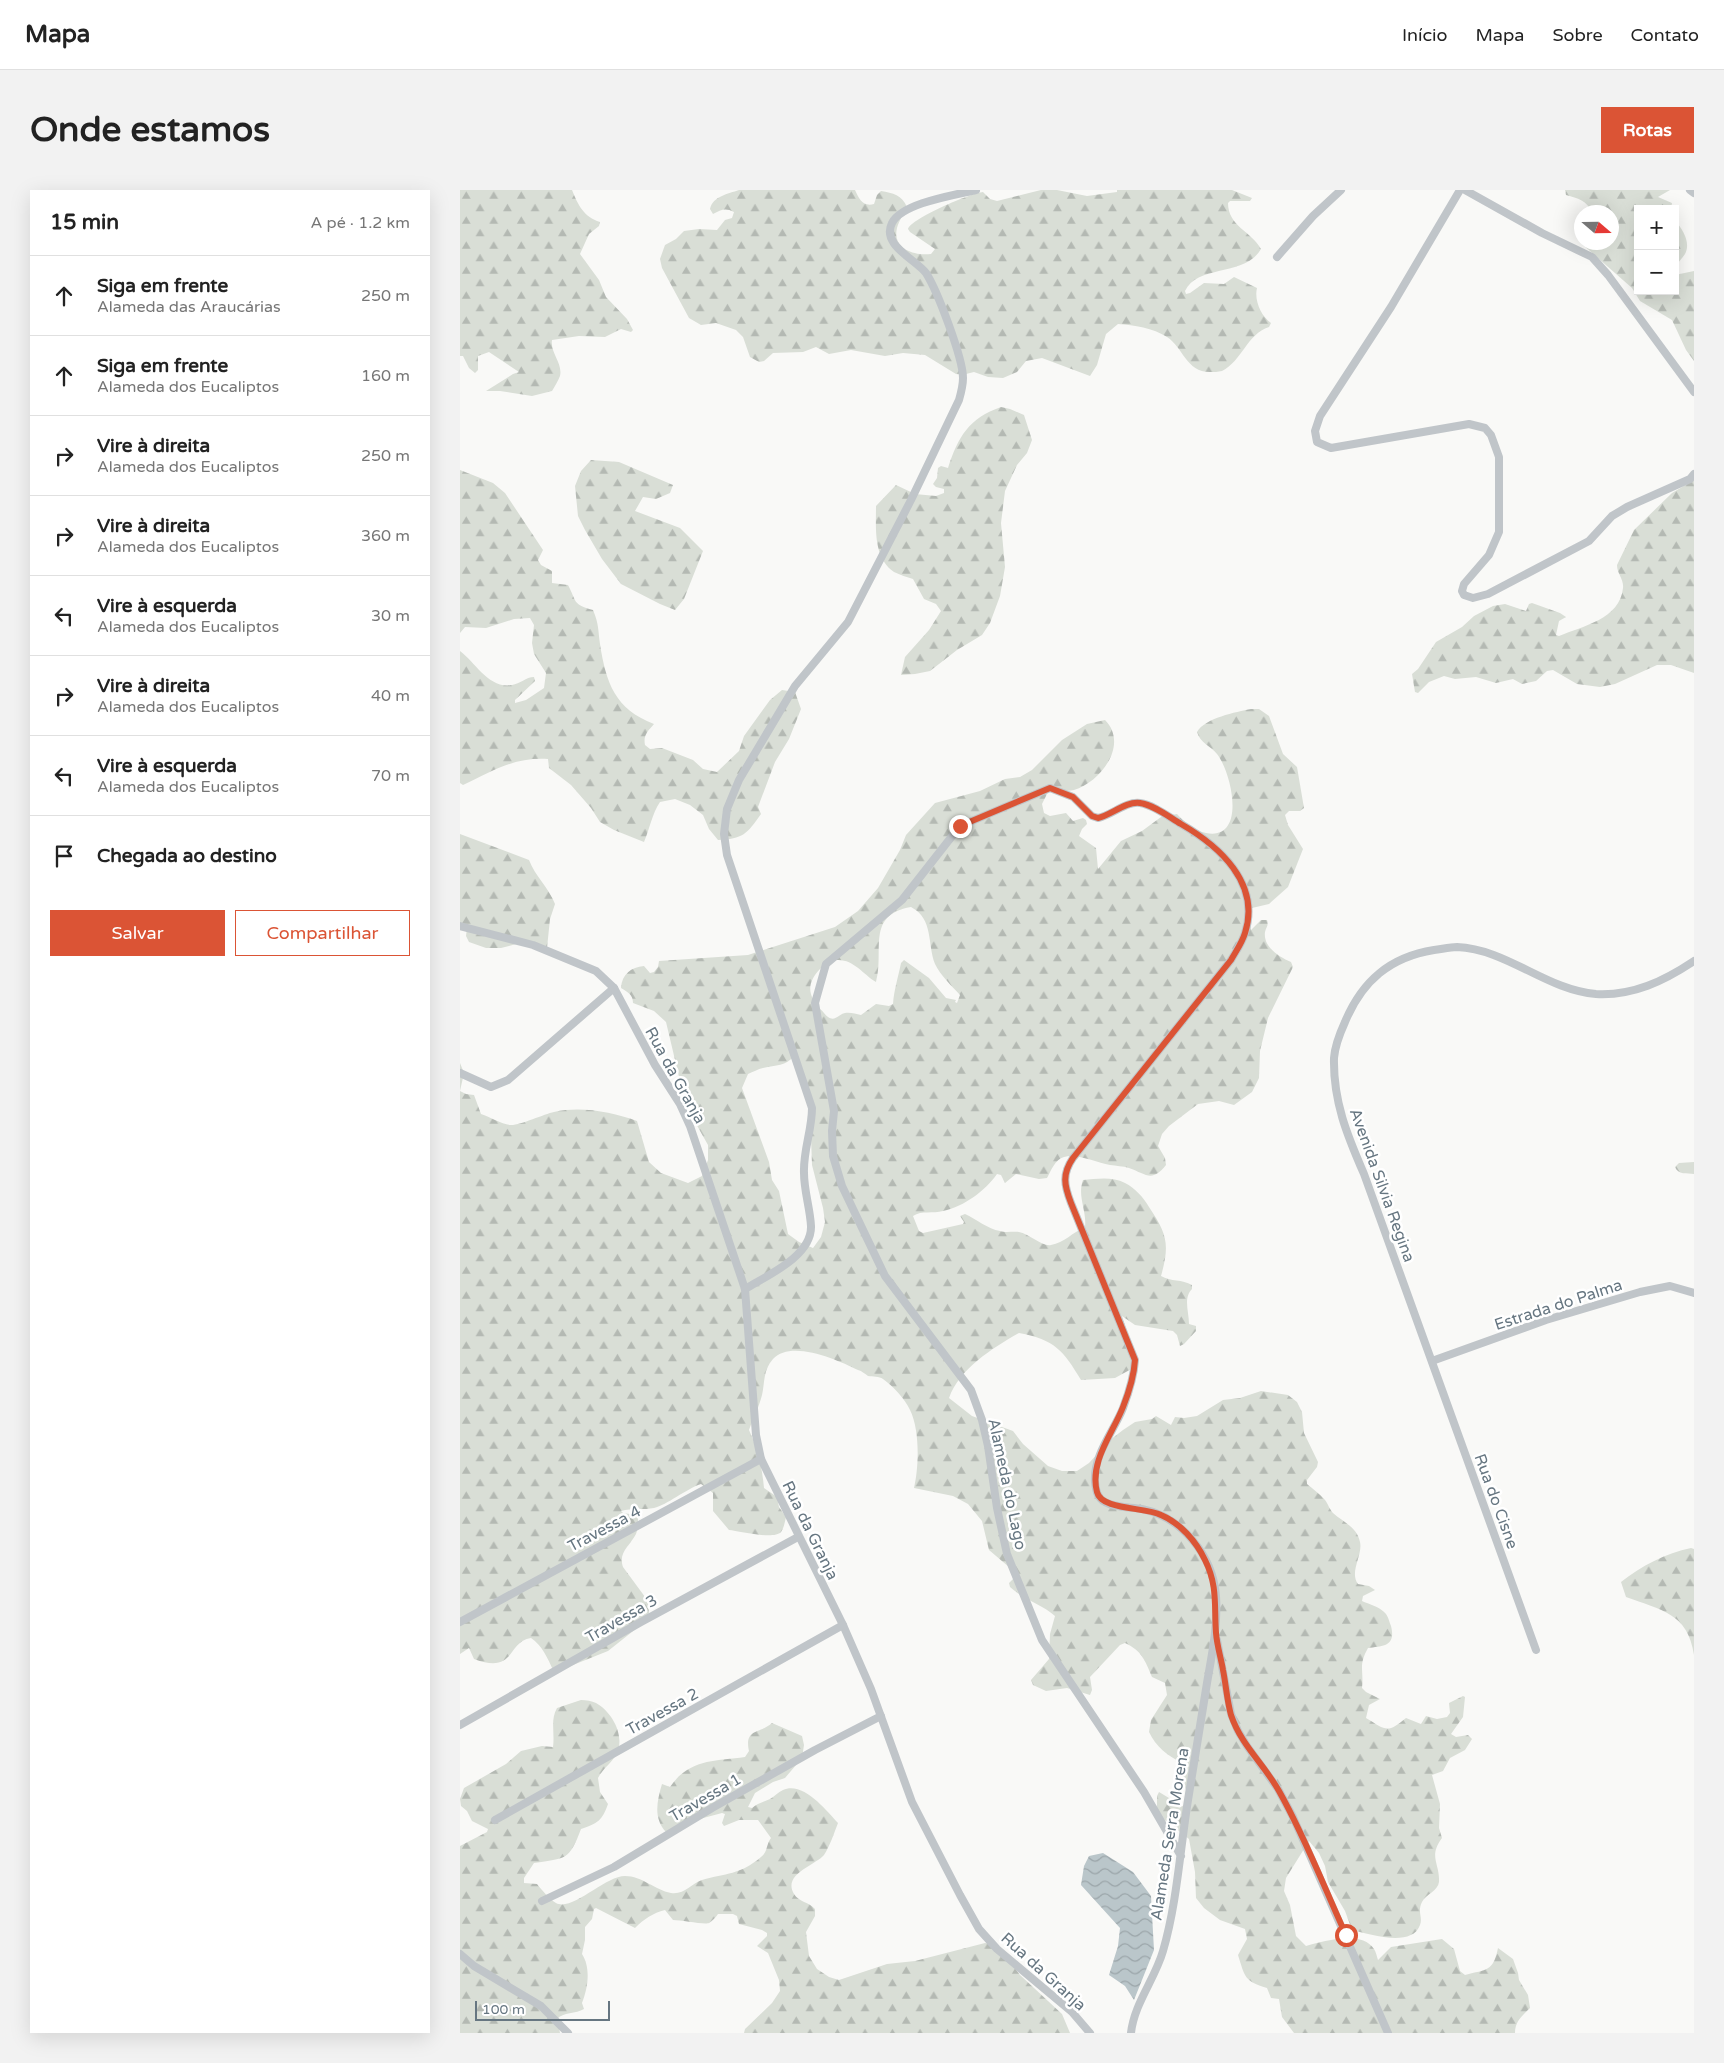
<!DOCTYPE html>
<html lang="pt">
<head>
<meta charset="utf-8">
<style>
	body { margin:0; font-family:"Varela Round",sans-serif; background:#f2f2f2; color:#222 }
	.controls { position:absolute; right:15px; top:15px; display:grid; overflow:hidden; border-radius:0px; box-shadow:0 5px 20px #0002 }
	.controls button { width:45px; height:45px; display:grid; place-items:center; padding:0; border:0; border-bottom:1px solid #e0e0e0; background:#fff; color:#222; font:25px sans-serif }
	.compass { position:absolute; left:1114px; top:15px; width:45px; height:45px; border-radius:50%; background:#fff; box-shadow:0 5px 20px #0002; rotate:110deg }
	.scale { position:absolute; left:15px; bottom:12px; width:135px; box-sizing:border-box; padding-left:5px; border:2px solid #667681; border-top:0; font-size:14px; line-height:18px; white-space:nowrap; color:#667681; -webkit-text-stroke:4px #fff; paint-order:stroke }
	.stop { position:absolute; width:15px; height:15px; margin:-11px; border:4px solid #db5435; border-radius:50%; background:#fff }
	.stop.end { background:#db5435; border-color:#fff; box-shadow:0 1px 5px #0008 }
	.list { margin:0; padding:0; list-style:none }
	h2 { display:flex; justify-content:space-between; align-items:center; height:65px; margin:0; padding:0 20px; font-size:21px }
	h2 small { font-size:16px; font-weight:400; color:#767676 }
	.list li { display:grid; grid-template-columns:32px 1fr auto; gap:15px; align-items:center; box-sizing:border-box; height:80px; padding:0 20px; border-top:1px solid #e0e0e0 }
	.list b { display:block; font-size:19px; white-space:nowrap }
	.list p { margin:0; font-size:16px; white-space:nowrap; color:#767676 }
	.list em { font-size:16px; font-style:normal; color:#767676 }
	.actions { display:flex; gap:10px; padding:15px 20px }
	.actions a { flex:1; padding:11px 0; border:1px solid #db5435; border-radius:0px; text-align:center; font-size:18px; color:#db5435 }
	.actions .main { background:#db5435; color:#fff }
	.icon { flex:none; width:28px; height:28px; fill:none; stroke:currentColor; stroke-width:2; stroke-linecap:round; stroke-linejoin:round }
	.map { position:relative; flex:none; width:1234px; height:1843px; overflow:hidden; border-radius:0px }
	header { display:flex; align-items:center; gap:30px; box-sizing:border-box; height:70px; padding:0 25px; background:#fff; border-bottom:1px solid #e0e0e0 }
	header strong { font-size:24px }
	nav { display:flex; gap:28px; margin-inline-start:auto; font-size:18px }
	.intro { display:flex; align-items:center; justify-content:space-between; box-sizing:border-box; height:120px; padding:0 30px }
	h1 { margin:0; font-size:35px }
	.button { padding:12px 22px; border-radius:0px; background:#db5435; color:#fff; font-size:18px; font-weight:700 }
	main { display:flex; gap:30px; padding:0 30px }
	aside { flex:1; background:#fff; border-radius:0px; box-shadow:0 5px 20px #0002 }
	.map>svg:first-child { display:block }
</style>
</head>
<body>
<header>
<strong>Mapa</strong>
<nav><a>Início</a><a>Mapa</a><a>Sobre</a><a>Contato</a></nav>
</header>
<div class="intro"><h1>Onde estamos</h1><a class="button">Rotas</a></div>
<main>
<aside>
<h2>15 min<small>A pé · 1.2 km</small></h2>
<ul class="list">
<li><svg class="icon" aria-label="ahead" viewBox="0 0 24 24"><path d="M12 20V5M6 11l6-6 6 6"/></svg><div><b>Siga em frente</b><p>Alameda das Araucárias</p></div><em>250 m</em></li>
<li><svg class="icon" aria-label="ahead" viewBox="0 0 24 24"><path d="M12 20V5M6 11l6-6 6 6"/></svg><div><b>Siga em frente</b><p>Alameda dos Eucaliptos</p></div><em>160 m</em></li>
<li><svg class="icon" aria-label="right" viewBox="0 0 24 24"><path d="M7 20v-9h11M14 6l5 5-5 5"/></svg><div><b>Vire à direita</b><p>Alameda dos Eucaliptos</p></div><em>250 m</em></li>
<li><svg class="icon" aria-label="right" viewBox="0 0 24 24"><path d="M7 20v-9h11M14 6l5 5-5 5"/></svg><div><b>Vire à direita</b><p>Alameda dos Eucaliptos</p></div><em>360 m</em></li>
<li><svg class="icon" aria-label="left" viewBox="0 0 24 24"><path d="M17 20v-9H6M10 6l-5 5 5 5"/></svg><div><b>Vire à esquerda</b><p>Alameda dos Eucaliptos</p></div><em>30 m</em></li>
<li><svg class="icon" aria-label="right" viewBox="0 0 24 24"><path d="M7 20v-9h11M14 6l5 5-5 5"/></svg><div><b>Vire à direita</b><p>Alameda dos Eucaliptos</p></div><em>40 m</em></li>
<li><svg class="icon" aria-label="left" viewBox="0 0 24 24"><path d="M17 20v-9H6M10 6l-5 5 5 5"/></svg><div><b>Vire à esquerda</b><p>Alameda dos Eucaliptos</p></div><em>70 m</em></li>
<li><svg class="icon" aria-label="arrive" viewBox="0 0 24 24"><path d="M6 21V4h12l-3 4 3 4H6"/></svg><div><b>Chegada ao destino</b></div></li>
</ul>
<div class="actions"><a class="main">Salvar</a><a>Compartilhar</a></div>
</aside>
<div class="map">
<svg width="1234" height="1843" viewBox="0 0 1234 1843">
	<defs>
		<pattern id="forest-firs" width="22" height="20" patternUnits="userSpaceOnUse" patternTransform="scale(1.25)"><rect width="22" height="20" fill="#d9ded6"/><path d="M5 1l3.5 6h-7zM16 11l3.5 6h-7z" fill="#b4b9b3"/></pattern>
		<pattern id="water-waves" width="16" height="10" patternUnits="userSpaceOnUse" patternTransform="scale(1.25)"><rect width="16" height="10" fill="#bac6ca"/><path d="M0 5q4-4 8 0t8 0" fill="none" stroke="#9ba5a9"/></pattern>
	</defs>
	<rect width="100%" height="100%" fill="#f9f9f7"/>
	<g fill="url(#forest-firs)" fill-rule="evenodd">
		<path d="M0,0h112c6,15 12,27 28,32l-1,4 -10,8 -9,20 19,26 7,17 21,22 6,11 -2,2 -10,-3 -16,8 -26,-1 -27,4c-2,13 11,23 8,36 -2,5 -5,10 -8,15l-20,5 -32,-5h-14l27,-17 6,-2 -30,-20 -11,4v14l-3,3 -6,-5 -6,-12h-3z"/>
		<path d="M279,0h116c4,9 8,17 19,14l3,-9 4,-4c12,2 21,4 26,16 -3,6 -8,14 -10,21 -5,21 17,28 34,26l4,-5 -25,-17 -2,-3c4,-11 63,-36 75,-37l7,7 7,2 44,-11h16l30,6 30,-4v-2h115l20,8 -2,3h-20l-2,2c0,23 23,28 33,46 -16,28 -63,15 -76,42l1,3 4,-1 14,-10 20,1 10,-7 23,11c-3,12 4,28 14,35l-2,4c-22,7 -27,34 -47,44 -4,1 -8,1 -12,1 -24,0 -27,-25 -43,-35 -14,-9 -33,-12 -49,-13l-12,10 -9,31 -7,11 -48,-18 -16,3 -9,11 -14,6 -15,-1 -14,-5 -12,3 -6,-1 -31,-19 -22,-2 -18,3 -34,-6 -22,4 -13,-7 -13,5 -30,1 -9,8 -5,1 -9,-5 -7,-20 -7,-7 -20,-7 -15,2 -12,-7 -27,-50 -2,-9 5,-14 11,-6 8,-8 15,-2 18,1 8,-10 7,-2 2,-6c-9,-5 -13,-2 -21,2l-3,-5c3,-13 18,-15 29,-19z"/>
		<path d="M1105,0h105l-12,7 14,6 -1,6h-33v82h37v-16l19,-4v90l-8,-11 -14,-30 -32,-19 -8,-13 -50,-44 -3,-9 2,1 1,6h30v-30h-20c-5,-11 -14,-14 -26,-17z"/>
		<path d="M1215,31c8,8 16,22 10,33 -3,5 -8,9 -10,14z"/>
		<path d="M541,217l9,2 14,6 8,25 -5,13 -10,12 -12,26 -4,32 4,44 -5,29 -10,27 -8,12 -25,15 -27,21 -15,3 -14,1 4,-18 24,-27 12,-19 -5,-7 -12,-5 -11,-20c-6,-2 -13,-4 -19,-7 -21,-14 -18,-44 -18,-66l20,-21 19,9 21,2 8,-3v-4l-8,-2 -3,-3 4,-6 1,-10 3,-2 7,2c10,-31 21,-50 53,-61z"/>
		<polygon points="131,270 159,272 213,295 210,303 196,309 183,307 175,321 220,338 243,361 224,409 215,420 200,414 161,394 142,369 125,340 118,326 115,296 121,281"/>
		<path d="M0,280l33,13 12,10 38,57 -5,10 3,5 11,6v12l16,2c9,17 4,19 25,25 6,14 5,20 7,34 6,39 15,65 54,80 -6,7 -11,11 -9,21l5,4 12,-1 31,12 10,9 14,3 22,-21 5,-15 26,-36 12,-10 13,2 6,17 -12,30 -14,23 -17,45 3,7c-14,20 -18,25 -43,26l-9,-11 -6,-14 -13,-10 -15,-6 -15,3c-8,12 -10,26 -16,40l-30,-12 -14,-8 -9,-14 -20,-23 -22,-17 -1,-9c-35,-2 -55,12 -85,26l-3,-2v-132c16,12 29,38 52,34 8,-1 14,-8 22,-8l1,4 -20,19v3l11,-3 18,-12 2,-15 -12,-19 -2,-11 2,-18 -4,-7 -16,1 -28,9 -21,-1 -5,6z"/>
		<path d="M1234,290v193l-23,-8h-14l-42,19 -15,3 -23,-3 -24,-14 -6,1 -11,10 -14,3 -9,-5 -17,4 -20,-6 -21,2 -11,-3 -15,6 -11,11 -3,-1 -3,-18 6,-5 18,-27 26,-15 12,-11 19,-10 12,-2 21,7 3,-7 3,-1 28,10 6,4 -7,4 -3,14 3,1c24,-10 61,-17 64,-48 1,-9 -6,-14 -6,-23l17,-35 38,-37z"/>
		<path d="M791,519h8l10,7 14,38 14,13 7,41 -4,3h-11l-4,4 3,10 15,24 -15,38 -19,17 -17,4 -3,8 2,14 10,-10h6c2,6 -1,7 -2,12 -2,15 14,25 26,30l2,5 -25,51 -8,33 -1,27 -7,14 -18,13 -15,-4 -21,3 -29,22 -7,8 -4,12 7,12 1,7c-14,18 -20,9 -37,3 -6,-2 -13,-2 -19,-3 -14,-2 -32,-12 -46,-8 -9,2 -13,14 -17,21l-8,1 -23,-5 -11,9 -4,-8 -4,-1c-12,17 -32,32 -54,37 -10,3 -21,-1 -30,5l6,15 4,2 40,-9 1,-2 -4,-6 5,-2c11,5 23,15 35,17 6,2 13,0 19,1 10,2 24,15 32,13 13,-2 22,-13 34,-18 2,-16 -8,-31 -2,-47 13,-1 29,-4 42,3 10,5 18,14 24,24 18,27 21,37 12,69 10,6 21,3 31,9v4c-9,9 -3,23 -3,35l7,2v5l-12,13 -4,2 -3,-11 -4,-4 -38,-6 -13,-9 14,44 -1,7 -20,11 -34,2c-18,-30 -26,-40 -62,-47 -26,15 -59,35 -70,65l23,18 41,15 10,13 25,22 14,5h15l12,-8 21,-23 13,-10 12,-8 17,-3 4,-3 15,9 4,-8 9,1 13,-2 26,-16 17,-2 21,-7 27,4 9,7 5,10 2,21 14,29 -1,5 -10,13v4c6,5 13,10 18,16 3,4 5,10 8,13 10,9 24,14 27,29 3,13 -11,30 -2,42l11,2 6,4 -12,6 -1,5c7,3 17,6 22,11 4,3 5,9 7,14 5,20 -7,20 -23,22 -10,18 -4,21 -6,40l4,4 14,7 -11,6 -3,13c20,12 21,16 40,0l15,6 5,-8 11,3 10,-2 3,-4 -1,-10 14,-7 2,1 -2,20 -12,17 5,3 12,-2 4,4 -7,11 -15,8 -7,13 -11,4 8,29 -1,24 3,10c-14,19 -2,25 -3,44 -1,9 -13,12 -17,20 -5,10 1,15 -2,23 -8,23 -51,9 -68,5l-7,-19 -17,-29 -3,-16 -6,-13 -10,-12 -23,37 -2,13 6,14 6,31 10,10c18,-5 56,-16 68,3 2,3 3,8 4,11l13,-13 51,-8 12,10 6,22 5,4c22,-6 28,-3 33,-27l15,11 5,14 1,7 9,15 2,13c-8,8 -15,13 -15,25h-221l-12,-16 -3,-18 -8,-1 -4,-10c-23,-7 -22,-11 -29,-33l9,-16 -2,-10 -25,-9 -16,-12 -8,-10 -1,-26 -6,-33 -32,-25v-18l2,-4 25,15 5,-8 -6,-18 -1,-18c-15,-8 -26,-16 -33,-31l2,-12 16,-25 -2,-12 -13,-6c-7,-17 -10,-26 -27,-34l-5,2 -30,32 2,13 -2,5 -23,-7 -21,3 -13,-6 -2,-5 18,-21 1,-25 5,-18c-13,-12 -31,-16 -45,-29l-1,-4 7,-7v-3l-27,-23 -7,-29 -14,-17 -15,-8 -39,-8c5,-21 6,-58 -4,-78 -5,-11 -17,-24 -27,-31 -4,-3 -10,-2 -15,-3 -3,-2 -6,-5 -10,-6 -20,-10 -67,-31 -85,-11 -10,11 -8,23 -11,36 -3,12 -9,24 -13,35 9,20 13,36 15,58l13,9 2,10 7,10c-1,4 -2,11 -5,15 -7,8 -42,-1 -52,-2l-16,-19v-18l-12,-9c-15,5 -34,21 -47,24 -10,2 -22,0 -33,3l2,2 13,2 2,2c0,5 0,12 -2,17 -6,12 -18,18 -13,33l25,34 1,12 -7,11 -34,27 -45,18 -10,1c-5,-11 -11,-25 -22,-32 -24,3 -15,37 -57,21l-5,-11 -9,6v-591l4,10 -4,18 6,3 8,1 7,19c9,3 20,10 29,11 9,1 34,-11 44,-13 27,-6 58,0 83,9l12,41 12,11 27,10 14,-7 6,-16v-15l-22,-39 -20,-84 -12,-11 -21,-8c0,-8 -5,-11 -12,-15 1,-14 10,-21 23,-22l6,7 4,-1 4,-5 1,-6 89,-6 87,-28 23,-16 20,-23 22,-38 6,-15 29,-32 45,-12 25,-12 15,-2 12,-7 30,-30 25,-16 18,-4c24,24 -4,62 -31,70 -8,2 -16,-1 -24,-2l-8,16 2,9 6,3 16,-3 7,8 10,-3 3,2 1,4 -5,5 -3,7 17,12 2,21 23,-28 21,-10 19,-14 16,-3c8,9 16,16 29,19 41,8 26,-60 11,-79 -6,-8 -17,-11 -20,-22 8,-14 39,-20 54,-23zM451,717c23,12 16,37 24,57 5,11 17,22 25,31l-3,8 -2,-1 1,-2 -10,-2 -17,-20 -25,-18 -3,3c-3,15 -7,27 -8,41l-4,2 -13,-2 -15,11c-5,-1 -11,-3 -16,-2 -6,1 -10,9 -17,4 -3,-2 -5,-6 -8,-8 -13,-15 -13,-26 0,-40 5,-4 10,-9 17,-9 16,-1 26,14 39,22 9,-31 -11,-67 35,-75zM334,866l16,53 2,56 11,43 2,14 -4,15 -8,11 -14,-6 -11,-8 -9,-43 -7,-11 -3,-18 -27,-74 6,-14c5,-2 10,-5 15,-6 13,-3 23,-2 31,-12z"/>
		<path d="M0,644l69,26c6,16 20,28 26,44l-5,15 -3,29 -27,-5 -19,5h-15l-17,-6 -3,-6 1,-8 -7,-5z"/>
		<path d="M1234,972v12c-7,-1 -16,1 -19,-7l4,-4z"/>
		<path d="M1231,1358l3,1v106c-6,-42 -33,-45 -68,-58l-5,-15c20,-16 45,-29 70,-34z"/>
		<path d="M121,1510c5,0 11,1 15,3 16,9 29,32 21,50 -4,9 -14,15 -19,25l2,14 8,12c-6,17 -10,19 -27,25 -12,32 -15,29 -47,34l-10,15v5l13,1c5,6 12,15 19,19 16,9 49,-27 69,-27 17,0 30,14 46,17 13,2 20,-9 31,-13 24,-7 38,-5 59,-23 7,-5 5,-13 10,-19l-13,-18h-19l-15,6 -2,-3 3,-9 -3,-1 -30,8 -26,11c-13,-14 -9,-31 -4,-48l8,3c19,-28 45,-26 75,-30l4,-6c-5,-23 11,-17 23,-28l30,13 2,9 -2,13 -17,20 -12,4 -18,11 -7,14 4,1c6,-5 11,-6 18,-9 4,-2 8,-7 13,-9 20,-9 43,20 55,33 -4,10 -8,23 -14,32 -8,10 -42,19 -30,39 5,8 15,8 21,15v7l-9,16 3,24 8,13 12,8 10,3 48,-16 28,-3 70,-18 8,1 8,6 19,25 42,39 8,19h-326l1,-4 27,-26 8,-12 -1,-11 -11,-27 -11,-7 10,-10v-3l-5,-3 -23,-6 -2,-8 -4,-2h-15c-2,3 -6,7 -9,9 -4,2 -28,-3 -36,-3l-8,-10c-12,3 -21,9 -30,18l-39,-20 -2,1 -2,10 -7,8v13l-3,14c9,14 6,34 0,49l2,6c-8,5 -21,3 -27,10l3,14h-100v-187l27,-14 1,-3 -16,-8 -5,-10 -6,-5 -1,-7 4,-11 42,-24 15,-13 21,-5 11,1c2,-14 -3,-27 4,-39z"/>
	</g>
	<polygon fill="url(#water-waves)" points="643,1663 673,1682 691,1706 694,1760 674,1810 665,1796 649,1785 658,1756 660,1738 621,1695 624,1676 629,1666"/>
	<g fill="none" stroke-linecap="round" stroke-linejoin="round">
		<g stroke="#c0c5c9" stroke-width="8">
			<polyline points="1000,0 931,117 860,226 855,241 857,252 871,258 1009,234 1025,238 1031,245 1039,267 1039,342 1029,365 1004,394 1002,401 1004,405 1013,408 1028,404 1129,351 1152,326 1167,317 1230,289 1234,284"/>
			<polyline points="1005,0 1082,43 1132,67 1148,85 1234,202"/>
			<polyline points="1230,0 1234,3"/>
			<polyline points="817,67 853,26 881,0"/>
			<polyline points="0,736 73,755 136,781 154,798 48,890 31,897 0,883"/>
			<polyline points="154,798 195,875 220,914 230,936 285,1099 296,1245 301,1269 383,1435 411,1499 452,1612 500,1705 519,1739 537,1759 612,1822 630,1843"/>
			<path d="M285,1099c23,-14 67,-33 66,-63 -1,-18 -7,-35 -7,-53 -1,-22 8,-43 8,-65l-85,-253 -3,-21 3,-25 12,-29 56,-94 53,-64 63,-122 48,-100c2,-7 4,-14 4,-22 0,-20 -26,-88 -37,-105 -11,-14 -45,-28 -34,-50 10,-20 63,-28 84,-33"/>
			<polyline points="972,1171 1086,1130 1180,1102 1210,1096 1234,1103"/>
			<polyline points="0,1432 301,1269"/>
			<polyline points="757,1450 771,1524 778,1541 787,1556 818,1599 833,1627 928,1843"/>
			<path d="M1076,1460l-172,-476c-17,-39 -31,-73 -30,-116 1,-13 6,-25 11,-36 17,-41 45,-65 89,-72 8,-1 16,-3 23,-3 50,2 89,43 139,47 37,2 68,-13 98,-33"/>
			<polyline points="0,1535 181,1432 338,1347"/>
			<polyline points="35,1630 383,1435"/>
			<polyline points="82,1711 154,1677 252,1618 355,1560 421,1526"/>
			<polyline points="0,1764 14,1776 81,1816 108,1843"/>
			<path d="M671,1843c3,-29 24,-54 32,-82 14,-48 17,-101 25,-151 6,-39 13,-78 19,-117 5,-29 11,-57 9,-87 -3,-40 -34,-79 -74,-87 -11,-2 -27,-1 -37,-7 -8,-4 -9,-12 -10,-20 -2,-27 19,-51 28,-74 6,-16 11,-32 12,-48l-64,-157c-7,-18 -9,-29 2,-45l158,-198c5,-9 11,-17 14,-27 16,-50 -26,-87 -64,-109 -12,-7 -27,-19 -41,-21 -14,-2 -28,12 -42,15l-6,-2 -19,-19 -23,-9 -90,38 -58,74 -76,64 -11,39 19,108 -2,20 1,25 9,30 43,90 86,114 11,30 6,26 9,62 10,46 35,86 102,152 37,64"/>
		</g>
	</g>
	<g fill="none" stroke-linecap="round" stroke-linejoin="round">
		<path stroke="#db5435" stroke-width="6" d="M500,636l90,-38 23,9 19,19 6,2c13,-3 28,-17 42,-15 14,2 29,14 41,21 38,22 80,59 64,109 -3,10 -9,18 -14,27l-158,198c-11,16 -9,27 -2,45l64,157c-1,16 -6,32 -12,47 -10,26 -34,55 -26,85 4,18 48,15 64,23 19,8 35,26 44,45 13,26 9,46 11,73 1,13 5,25 7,37 3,15 4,31 8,45 10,30 33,49 48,76 26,46 45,96 67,144"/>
	</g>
	<g text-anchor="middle" stroke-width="5" stroke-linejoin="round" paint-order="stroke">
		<g font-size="16" fill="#667681" stroke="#fff">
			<text transform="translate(216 885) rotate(61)" y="6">Rua da Granja</text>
			<text transform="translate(923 995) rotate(70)" y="6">Avenida Silvia Regina</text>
			<text transform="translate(1098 1114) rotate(-18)" y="6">Estrada do Palma</text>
			<text transform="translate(548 1294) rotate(78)" y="6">Alameda do Lago</text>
			<text transform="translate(1037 1311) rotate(70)" y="6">Rua do Cisne</text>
			<text transform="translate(144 1338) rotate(-28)" y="6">Travessa 4</text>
			<text transform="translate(351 1340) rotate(64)" y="6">Rua da Granja</text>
			<text transform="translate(161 1428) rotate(-30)" y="6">Travessa 3</text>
			<text transform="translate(202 1521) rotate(-29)" y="6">Travessa 2</text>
			<text transform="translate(245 1607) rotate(-30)" y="6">Travessa 1</text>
			<text transform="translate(709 1644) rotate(-81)" y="6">Alameda Serra Morena</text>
			<text transform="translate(584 1781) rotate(42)" y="6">Rua da Granja</text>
		</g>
	</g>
</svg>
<div class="controls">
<button>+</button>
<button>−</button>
</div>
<svg class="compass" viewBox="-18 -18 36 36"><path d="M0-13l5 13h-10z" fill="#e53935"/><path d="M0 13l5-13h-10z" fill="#767676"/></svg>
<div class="scale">100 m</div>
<div class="stop" style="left:886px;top:1745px"></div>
<div class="stop end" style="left:500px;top:636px"></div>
</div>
</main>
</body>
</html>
